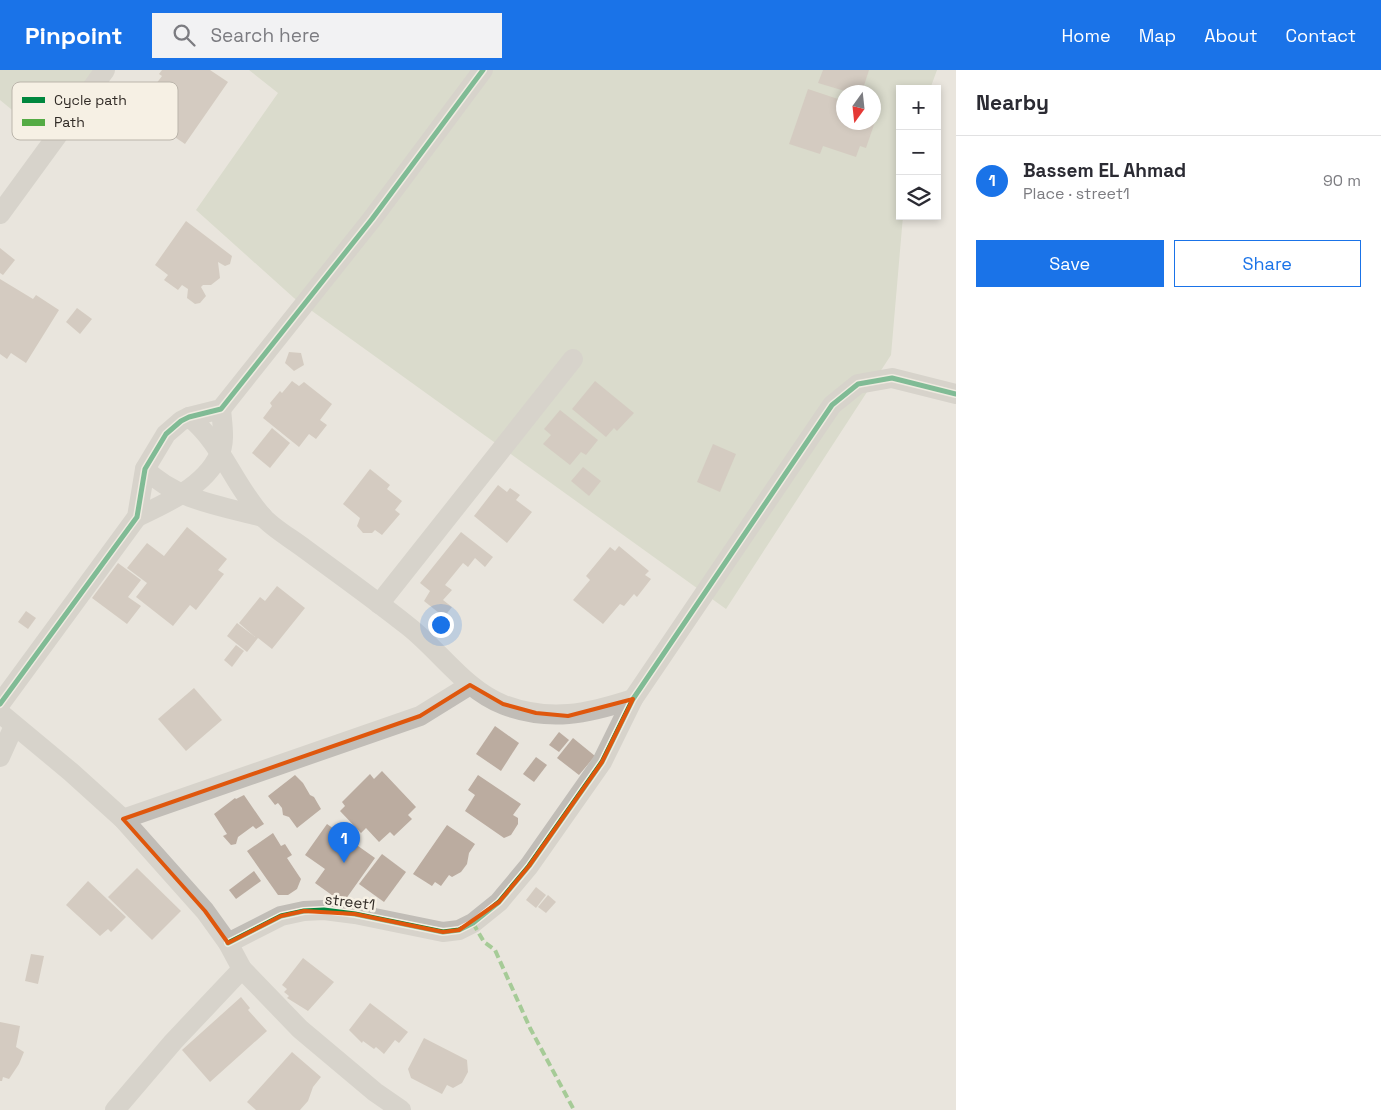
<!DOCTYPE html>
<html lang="en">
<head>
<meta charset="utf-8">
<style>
	body { margin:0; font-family:"Space Grotesk",sans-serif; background:#f2f2f3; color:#2b2b33 }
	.controls { position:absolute; right:15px; top:15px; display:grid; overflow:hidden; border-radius:0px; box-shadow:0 2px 8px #0003 }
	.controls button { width:45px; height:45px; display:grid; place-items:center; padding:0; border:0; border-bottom:1px solid #e1e1e2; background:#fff; color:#2b2b33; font:25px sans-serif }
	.compass { position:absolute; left:836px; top:15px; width:45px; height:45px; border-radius:50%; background:#fff; box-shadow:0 2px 8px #0003; rotate:195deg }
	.you { position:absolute; left:440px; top:554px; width:18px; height:18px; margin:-12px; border:4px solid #fff; border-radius:50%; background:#1a73e8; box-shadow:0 0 0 8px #1a73e833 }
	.badge { display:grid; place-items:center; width:32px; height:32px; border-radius:50%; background:#1a73e8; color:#fff; font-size:16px; font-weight:700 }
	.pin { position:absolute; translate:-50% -41px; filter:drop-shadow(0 1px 2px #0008) }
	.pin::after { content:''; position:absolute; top:26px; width:18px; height:15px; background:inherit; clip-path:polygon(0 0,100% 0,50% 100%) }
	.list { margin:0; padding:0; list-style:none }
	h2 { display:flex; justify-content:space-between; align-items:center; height:65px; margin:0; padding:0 20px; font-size:21px }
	h2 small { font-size:16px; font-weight:400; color:#7c7c81 }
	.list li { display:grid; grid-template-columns:32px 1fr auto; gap:15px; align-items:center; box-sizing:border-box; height:90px; padding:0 20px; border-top:1px solid #e1e1e2 }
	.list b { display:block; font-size:19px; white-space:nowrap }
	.list p { margin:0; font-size:16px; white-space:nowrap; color:#7c7c81 }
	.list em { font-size:16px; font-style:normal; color:#7c7c81 }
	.actions { display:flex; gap:10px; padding:15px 20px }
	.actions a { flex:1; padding:11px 0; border:1px solid #1a73e8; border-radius:0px; text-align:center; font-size:18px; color:#1a73e8 }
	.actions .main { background:#1a73e8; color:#fff }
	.icon { flex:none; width:28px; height:28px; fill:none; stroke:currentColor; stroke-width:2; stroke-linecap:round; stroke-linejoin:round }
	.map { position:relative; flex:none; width:956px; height:1040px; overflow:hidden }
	header { display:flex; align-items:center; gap:30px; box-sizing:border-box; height:70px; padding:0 25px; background:#1a73e8; color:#fff }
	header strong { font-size:24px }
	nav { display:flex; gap:28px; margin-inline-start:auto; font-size:18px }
	.search { width:350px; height:45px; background:#f2f2f3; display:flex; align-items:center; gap:12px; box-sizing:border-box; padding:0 18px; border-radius:0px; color:#7c7c81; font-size:19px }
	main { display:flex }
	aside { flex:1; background:#fff }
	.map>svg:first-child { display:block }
</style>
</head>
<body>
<header>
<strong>Pinpoint</strong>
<div class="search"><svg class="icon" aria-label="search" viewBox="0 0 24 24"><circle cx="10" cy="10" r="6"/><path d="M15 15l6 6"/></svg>Search here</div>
<nav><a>Home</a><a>Map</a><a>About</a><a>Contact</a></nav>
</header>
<main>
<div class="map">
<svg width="956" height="1040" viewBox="0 0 956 1040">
	<rect width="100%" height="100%" fill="#e9e5dd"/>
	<g fill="#c7ceb8" fill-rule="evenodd">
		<polygon points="0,0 109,0 55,75 0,30"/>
		<path d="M249,0h688l-7,19h-30v127h3l-12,139 -165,254 -432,-311 -98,-88 82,-117zM844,22h30v30h-30z"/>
	</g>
	<g fill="#bbaca0">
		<polygon points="162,0 210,0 228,12 185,74 135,40 154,12 156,14 162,6 159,4"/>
		<polygon points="823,0 869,0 862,22 848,22 818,13"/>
		<polygon points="808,19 844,31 844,52 874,52 874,41 878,43 866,78 860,76 856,87 823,76 820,84 789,74"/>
		<polygon points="186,151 232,186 230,194 225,196 218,192 220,208 211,215 203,215 201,217 206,226 200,233 195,234 187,228 188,219 182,215 178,220 164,210 168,205 155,195"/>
		<polygon points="0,178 15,190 3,205 0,203"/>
		<polygon points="0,209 33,229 36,225 59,240 26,293 11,283 7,289 0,284"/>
		<polygon points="77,238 92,249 80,264 66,252"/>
		<polygon points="289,282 301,283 304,295 294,301 285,293"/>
		<polygon points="292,311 299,316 304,312 332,334 320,350 327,355 316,369 309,364 299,377 263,348 272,336 270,333 280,321 282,323"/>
		<polygon points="595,311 634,343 617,361 614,358 606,367 572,339"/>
		<polygon points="560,340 598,370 586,385 581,382 570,395 543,374 551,365 544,359"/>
		<polygon points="272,358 290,373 270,398 252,383"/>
		<polygon points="713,374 736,384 720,422 697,412"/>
		<polygon points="583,397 601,411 589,426 571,411"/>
		<polygon points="370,399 390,415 387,419 402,431 395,440 400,444 382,465 375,460 372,463 363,463 357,456 360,448 343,434"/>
		<polygon points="498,415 507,422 510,418 520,425 516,430 532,442 507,473 474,446"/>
		<polygon points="187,457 227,489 218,500 224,504 196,540 190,535 173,556 136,527 147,513 127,498 147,473 164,486"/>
		<polygon points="461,462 493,487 485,497 475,488 468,497 463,493 445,515 452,520 443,530 452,537 444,547 424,531 430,521 420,513"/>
		<polygon points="619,476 649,501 645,505 651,509 637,527 634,524 624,536 620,534 603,554 573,530 590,510 586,506 610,477 615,481"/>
		<polygon points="118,493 141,510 128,527 141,536 127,554 92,528"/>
		<polygon points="277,516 305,538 272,579 258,568 247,582 227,566 237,553 255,567 239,553 260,527 265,531"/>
		<polygon points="26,541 36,548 28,559 18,552"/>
		<polygon points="236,575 244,581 232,597 224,590"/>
		<polygon points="194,618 222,650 186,681 158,649"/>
		<polygon points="495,656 519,673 501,701 476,684"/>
		<polygon points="559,662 569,670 559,682 549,675"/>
		<polygon points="573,668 595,686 579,705 557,688"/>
		<polygon points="536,687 547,695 534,712 523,704"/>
		<polygon points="382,701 416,737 408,745 412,749 394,766 390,762 379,772 366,758 361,763 340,741 345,736 342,732 370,704 374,709"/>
		<polygon points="295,705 303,713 310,725 314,727 321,739 297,758 289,747 283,745 282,738 278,733 275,735 268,726"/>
		<polygon points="478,705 521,734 513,745 518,748 518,754 511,765 504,768 465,741 475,725 468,720"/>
		<polygon points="244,725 264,754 256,759 253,756 238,767 236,774 231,775 223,766 227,764 214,744 235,728 236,729"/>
		<polygon points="327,754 375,788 343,833 315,813 325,799 305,785"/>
		<polygon points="447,755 475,774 469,783 467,794 461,802 452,807 449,805 441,816 435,812 432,816 413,804"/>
		<polygon points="273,763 281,776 285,774 292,785 287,788 301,809 297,819 288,825 278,825 247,781"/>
		<polygon points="382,784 406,802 384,832 359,814"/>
		<polygon points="137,798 181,841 152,870 108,827"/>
		<polygon points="254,801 261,811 236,829 229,820"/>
		<polygon points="88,811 126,847 111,862 108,859 100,866 66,835"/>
		<polygon points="536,817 546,825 536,838 526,830"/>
		<polygon points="548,825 556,832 546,843 538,837"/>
		<polygon points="31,884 44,886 38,914 25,911"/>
		<polygon points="303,888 334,912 308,941 287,928 289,926 284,922 287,919 282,915"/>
		<polygon points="241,927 250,938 248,940 267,961 210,1012 182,980"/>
		<polygon points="370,933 408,962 399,973 395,970 384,984 376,977 374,979 363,971 362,973 349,960"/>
		<polygon points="0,952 20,956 16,977 24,982 19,994 9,1009 3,1007 2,1011 0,1011"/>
		<polygon points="424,968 467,990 468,1002 462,1013 453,1018 447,1015 442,1024 411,1008 408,999"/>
		<polygon points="292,982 321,1007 313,1017 308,1031 300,1040 256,1040 247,1032"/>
	</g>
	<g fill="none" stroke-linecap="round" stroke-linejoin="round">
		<g stroke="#c1bdb7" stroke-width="20">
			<polyline points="0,144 105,0"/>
			<path d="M189,347c33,26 45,69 74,100 11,12 29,22 42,32 34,25 69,50 103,77 32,25 57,64 96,79 46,17 83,9 129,-6"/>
			<path d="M145,399c31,31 76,37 118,48"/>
			<path d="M137,447c28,-13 68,-31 82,-62 7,-13 3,-32 2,-46"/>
			<polyline points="379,534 573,289"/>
			<polyline points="0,634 137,447 145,399 166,364 181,351 189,347 221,339 372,149 483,0"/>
			<polyline points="0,643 71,702 123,749 205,841 228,873 242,899 300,959 375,1022 401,1040"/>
			<polyline points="0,687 14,656"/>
			<polyline points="123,749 420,646 470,615"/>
			<polyline points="228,873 281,846 304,841 324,840 355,844 443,862 459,860 473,853 499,832 529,796 602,692 633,629 832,335 858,314 892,308 956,324"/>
			<polyline points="115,1040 173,972 242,899"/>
		</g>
		<polyline stroke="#54ab44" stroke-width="4" stroke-dasharray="8 4" stroke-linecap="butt" points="473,853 484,872 495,880 530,958 574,1040"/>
		<defs>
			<g id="cycleway">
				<polyline points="0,634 137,447 145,399 166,364 181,351 189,347 221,339 372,149 483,0"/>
				<polyline points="228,873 281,846 304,841 324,840 355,844 443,862 459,860 473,853 499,832 529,796 602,692 633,629 832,335 858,314 892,308 956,324"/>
			</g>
		</defs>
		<use href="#cycleway" stroke="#f6f0e4" stroke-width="8"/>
		<use href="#cycleway" stroke="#00873e" stroke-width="5"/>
	</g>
	<path d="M0 0H956V1040H0ZM470,615l33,19 33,9 32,3 65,-17 -31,63 -73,104 -30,36 -40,28 -16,2 -88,-18 -51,-3 -23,5 -53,27 -23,-32 -82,-92 297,-103z" fill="#e9e5dd" fill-opacity=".55" fill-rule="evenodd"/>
	<path fill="none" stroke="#df570d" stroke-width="4" stroke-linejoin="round" d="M470,615l33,19 33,9 32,3 65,-17 -31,63 -73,104 -30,36 -40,28 -16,2 -88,-18 -51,-3 -23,5 -53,27 -23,-32 -82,-92 297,-103z"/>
	<g text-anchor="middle" stroke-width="5" stroke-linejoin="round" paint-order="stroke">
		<g font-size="15" fill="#312b26" stroke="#f6f0e4">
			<text transform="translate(350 832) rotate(7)" y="5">street1</text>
		</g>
	</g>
	<rect x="12" y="12" width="166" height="58" rx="8" fill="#f6f0e4" stroke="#bbb5ab" stroke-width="1"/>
	<rect x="22" y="27" width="23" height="6" fill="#00873e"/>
	<rect x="22" y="49" width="23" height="7" fill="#54ab44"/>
	<g font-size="14" fill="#312b26">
		<text x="54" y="35">Cycle path</text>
		<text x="54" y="57">Path</text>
	</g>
</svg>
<div class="controls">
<button>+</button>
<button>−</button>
<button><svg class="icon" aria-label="layers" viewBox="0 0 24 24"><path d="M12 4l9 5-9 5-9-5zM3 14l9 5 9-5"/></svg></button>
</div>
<svg class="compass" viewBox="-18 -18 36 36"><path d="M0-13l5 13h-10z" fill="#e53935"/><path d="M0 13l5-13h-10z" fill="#7c7c81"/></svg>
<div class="you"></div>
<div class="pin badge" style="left:344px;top:793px">1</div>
</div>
<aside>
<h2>Nearby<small></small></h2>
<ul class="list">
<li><span class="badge">1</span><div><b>Bassem EL Ahmad</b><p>Place · street1</p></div><em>90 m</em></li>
</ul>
<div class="actions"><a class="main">Save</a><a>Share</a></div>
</aside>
</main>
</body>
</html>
